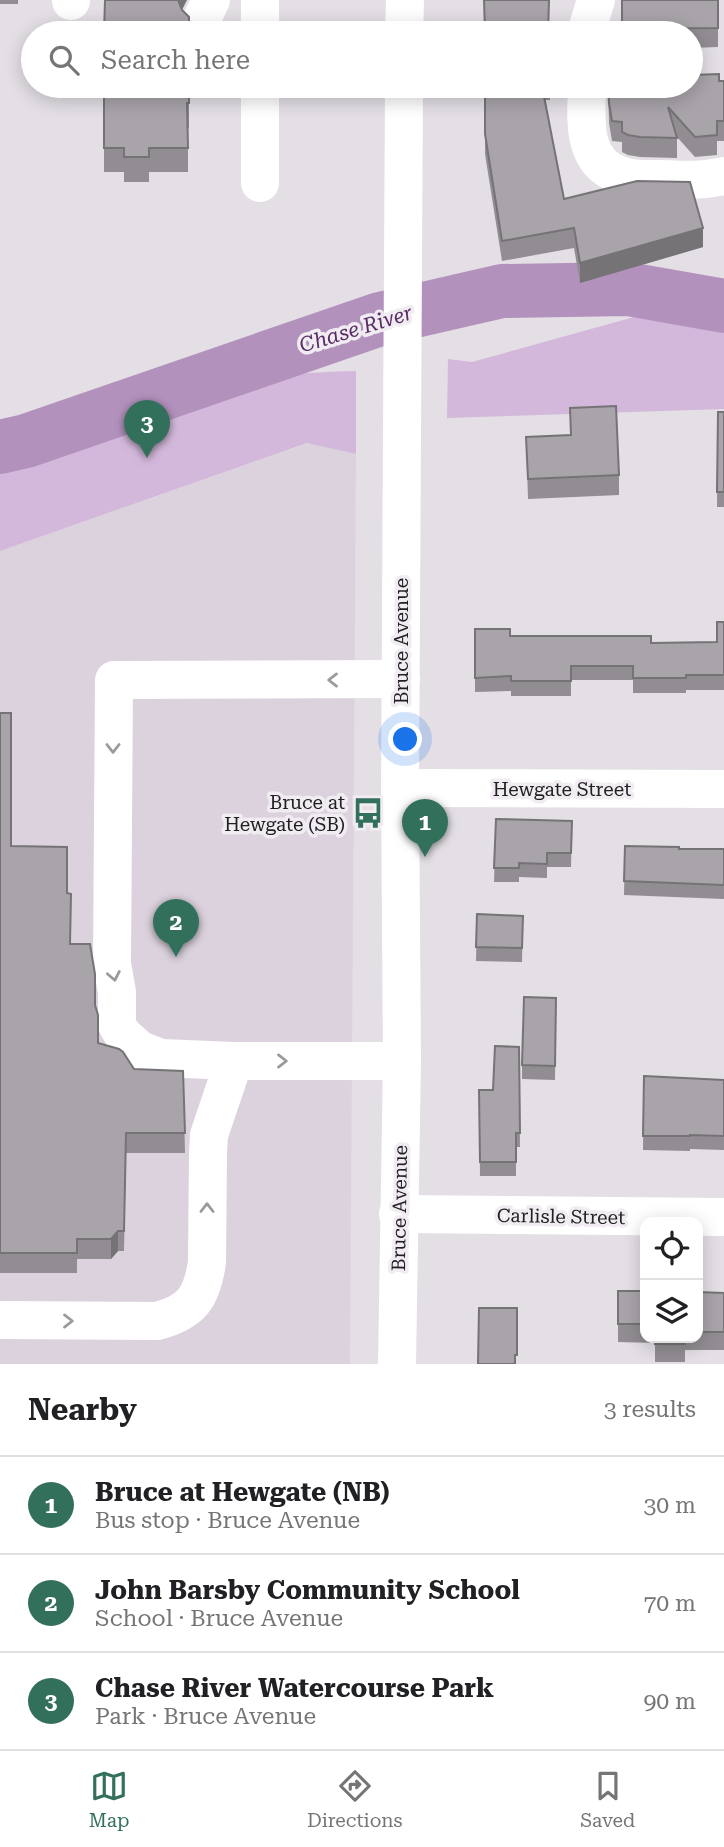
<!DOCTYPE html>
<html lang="en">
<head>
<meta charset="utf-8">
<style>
	body { margin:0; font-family:"Roboto Serif",serif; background:#f2f2f2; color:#202124 }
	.controls { position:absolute; right:21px; bottom:21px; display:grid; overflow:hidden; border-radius:14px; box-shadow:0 4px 18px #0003 }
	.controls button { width:63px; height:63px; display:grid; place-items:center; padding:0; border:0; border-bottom:2px solid #e0e0e0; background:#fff; color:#202124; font:35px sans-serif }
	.you { position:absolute; left:406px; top:740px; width:24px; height:24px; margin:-18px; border:5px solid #fff; border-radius:50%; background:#1a73e8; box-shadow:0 0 0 10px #1a73e833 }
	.badge { display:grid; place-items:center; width:46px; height:46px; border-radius:50%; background:#33705b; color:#fff; font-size:23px; font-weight:700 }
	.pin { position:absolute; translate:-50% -58px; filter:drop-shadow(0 2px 4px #0008) }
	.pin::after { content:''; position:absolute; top:37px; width:24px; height:21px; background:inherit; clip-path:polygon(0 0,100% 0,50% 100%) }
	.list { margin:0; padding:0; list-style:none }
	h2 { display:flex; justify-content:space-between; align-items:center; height:91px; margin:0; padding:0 28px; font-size:30px }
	h2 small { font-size:23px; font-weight:400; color:#757577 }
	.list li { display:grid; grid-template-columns:46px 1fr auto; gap:21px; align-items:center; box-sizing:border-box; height:98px; padding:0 28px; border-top:2px solid #e0e0e0 }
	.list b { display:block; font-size:26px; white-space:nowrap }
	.list p { margin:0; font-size:23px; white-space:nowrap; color:#757577 }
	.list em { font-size:23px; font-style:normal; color:#757577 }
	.icon { flex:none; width:38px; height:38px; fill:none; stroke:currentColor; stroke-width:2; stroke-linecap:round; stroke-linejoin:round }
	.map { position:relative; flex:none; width:724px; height:1364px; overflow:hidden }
	.search { position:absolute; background:#fff; box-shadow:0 4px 18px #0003; left:21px; right:21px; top:21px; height:77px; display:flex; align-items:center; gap:18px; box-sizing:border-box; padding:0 24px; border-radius:38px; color:#757577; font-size:26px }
	.sheet { height:385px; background:#fff }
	nav { display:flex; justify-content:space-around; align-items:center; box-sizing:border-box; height:98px; border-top:2px solid #e0e0e0; background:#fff; font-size:19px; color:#757577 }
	nav a { display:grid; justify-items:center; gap:4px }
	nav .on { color:#33705b }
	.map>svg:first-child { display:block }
</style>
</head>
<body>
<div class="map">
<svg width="724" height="1364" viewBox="0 0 724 1364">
	<rect width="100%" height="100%" fill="#e3dfe5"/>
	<polygon fill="#dbd2de" points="308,443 356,454 350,1364 0,1364 0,551"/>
	<g fill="#d3b8db">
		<polygon points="724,292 724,409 447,418 448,359 472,362"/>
		<path d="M356,371v83l-49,-11 -307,108v-88c44,-4 87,-21 126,-41 20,-11 39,-27 61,-34 11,-4 25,-4 37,-6 44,-7 87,-10 132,-11z"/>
	</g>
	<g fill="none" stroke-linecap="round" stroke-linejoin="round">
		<polyline stroke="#b391bd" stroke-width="54" points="0,447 26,441 380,319 502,291 628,289 724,306"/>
		<g stroke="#fff" stroke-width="38">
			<polyline points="71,0 71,1"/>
			<polyline points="260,0 260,33"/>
			<polyline points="200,23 211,0"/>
			<polyline points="404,33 405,0"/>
			<polyline points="588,33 589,23 596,0"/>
			<polyline points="260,86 260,183"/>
			<path d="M587,86c-1,33 -6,76 33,89 12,5 26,4 38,4 23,1 44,2 66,-3"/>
			<polyline points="401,679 114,680 112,964 117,992 117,1025 123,1035 140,1050 161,1058 234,1061 402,1061"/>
			<polyline points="400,788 724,789"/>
			<polyline points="398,1214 724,1217"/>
			<path d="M0,1320l157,1c35,-9 45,-24 50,-59l1,-109 1,-18 25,-74"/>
			<polyline points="397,1364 402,1061 400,788 404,86"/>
		</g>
	</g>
	<g fill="#918d92">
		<rect x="0" y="0" width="18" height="4"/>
		<polygon points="621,0 718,0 718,47 691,48 691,33 622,33"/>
		<polygon points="724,81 724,141 717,141 717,155 695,157 677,137 677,158 640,157 628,155 622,152 622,142 612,141 609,123 608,86"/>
		<polygon points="104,86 189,86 189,128 188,128 188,172 149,172 149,182 124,182 124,172 104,172"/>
		<polygon points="485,86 550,86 550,100 545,100 564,199 703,247 580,283 574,248 502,261 485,154"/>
		<polygon points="570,408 619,475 619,495 528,499 526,437 570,436"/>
		<polygon points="718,412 724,412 724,507 717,507"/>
		<polygon points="724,622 724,690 686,690 686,693 633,693 633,680 571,680 571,696 511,696 511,691 475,692 475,629 510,636 651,643 717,642"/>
		<polygon points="0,713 11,846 67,893 71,944 95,1005 98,1043 134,1069 183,1071 185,1153 126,1153 124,1251 118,1251 111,1259 77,1259 77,1273 0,1273"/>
		<polygon points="496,819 572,821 571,867 547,867 547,878 519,877 519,882 494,882"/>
		<polygon points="625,846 679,849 724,849 724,899 624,895"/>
		<polygon points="477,914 523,916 522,962 476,961"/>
		<polygon points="556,998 555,1080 522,1079 522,1065"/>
		<polygon points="519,1047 520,1147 516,1147 516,1176 480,1176 479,1090 493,1090"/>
		<polygon points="644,1076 724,1080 724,1150 690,1149 690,1151 643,1150"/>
		<polygon points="618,1291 645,1291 645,1338 698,1338 698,1292 724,1293 724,1350 685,1350 685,1362 655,1362 655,1343 618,1342"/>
	</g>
	<g fill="#767377">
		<polygon points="178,0 187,0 180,14"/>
		<polygon points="703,228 703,247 580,283 580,263"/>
		<polygon points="118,1231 118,1251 111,1259 111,1239"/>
	</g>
	<g fill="#a9a4aa" stroke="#767377" stroke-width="2">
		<polygon points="105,0 178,0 182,10 189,17 189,33 104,33"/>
		<polygon points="484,0 549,0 548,33 485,33"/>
		<polygon points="622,0 718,0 718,28 622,29"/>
		<polygon points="719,74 719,81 724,81 724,121 717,121 717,135 695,137 668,107 677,138 640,137 628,135 622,132 622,122 612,121 609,103 608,86 691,86 691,75"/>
		<polygon points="104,86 189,86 189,103 187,103 188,148 149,148 149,157 124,157 124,148 104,148"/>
		<polygon points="485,86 542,86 564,199 637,181 690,182 703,228 580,263 574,228 502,241 485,134"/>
		<polygon points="616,406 619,475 528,479 526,437 571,435 570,408"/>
		<polygon points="718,412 724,412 724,492 717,492"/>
		<polygon points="717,622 724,622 724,675 686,675 686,678 633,678 633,666 571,666 571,681 511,681 511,676 475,678 475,629 510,629 510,636 651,636 651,643 717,642"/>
		<polygon points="0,713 11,713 11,846 67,847 67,893 71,894 70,944 90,944 95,974 95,1005 98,1015 98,1043 119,1049 123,1052 134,1069 183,1071 185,1133 126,1133 124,1231 118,1231 111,1239 77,1239 77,1253 0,1253"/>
		<polygon points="496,819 572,821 571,853 547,853 547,864 519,863 519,868 494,868"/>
		<polygon points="625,846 679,847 679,849 724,849 724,885 624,881"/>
		<polygon points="477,914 523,916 522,948 476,947"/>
		<polygon points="524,997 556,998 555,1066 522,1065"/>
		<polygon points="495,1046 519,1047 520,1133 516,1133 516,1162 480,1162 479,1090 493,1090"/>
		<polygon points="644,1076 724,1080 724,1136 690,1135 690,1136 643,1136"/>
		<rect x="618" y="1291" width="27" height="33"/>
		<polygon points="698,1292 724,1293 724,1332 698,1332"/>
		<polygon points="479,1308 517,1308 517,1355 515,1355 515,1364 478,1364"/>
		<rect x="655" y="1338" width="30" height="6"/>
	</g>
	<defs><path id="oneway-chevron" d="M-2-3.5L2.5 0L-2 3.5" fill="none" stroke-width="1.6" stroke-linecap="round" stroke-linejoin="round" transform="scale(1.75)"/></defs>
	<g stroke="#9b9a9b">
		<use href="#oneway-chevron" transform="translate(333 680) rotate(180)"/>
		<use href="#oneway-chevron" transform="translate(113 748) rotate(90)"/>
		<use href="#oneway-chevron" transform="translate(114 976) rotate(79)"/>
		<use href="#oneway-chevron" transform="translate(282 1061)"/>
		<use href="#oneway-chevron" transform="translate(207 1208) rotate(-90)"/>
		<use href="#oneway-chevron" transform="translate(68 1321)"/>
	</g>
	<defs>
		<symbol id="bus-bare" viewBox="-9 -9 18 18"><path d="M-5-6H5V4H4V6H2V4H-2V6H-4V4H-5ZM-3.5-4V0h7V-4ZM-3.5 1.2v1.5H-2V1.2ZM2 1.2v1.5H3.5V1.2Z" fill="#33705b" stroke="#f1ecf2" stroke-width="2.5" paint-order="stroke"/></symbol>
	</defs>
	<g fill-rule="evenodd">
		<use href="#bus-bare" x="346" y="791" width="44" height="44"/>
	</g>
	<g text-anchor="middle" stroke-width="7" stroke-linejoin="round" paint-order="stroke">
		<g font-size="19" fill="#201f21" stroke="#f1ecf2">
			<text transform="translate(401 641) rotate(-90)" y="7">Bruce Avenue</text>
			<text x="562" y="796">Hewgate Street</text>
			<text transform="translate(399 1208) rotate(-89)" y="7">Bruce Avenue</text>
			<text transform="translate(561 1216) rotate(1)" y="7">Carlisle Street</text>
		</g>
		<g font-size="19" fill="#201f21" stroke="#f1ecf2" text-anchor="end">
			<text x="345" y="809">Bruce at<tspan x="345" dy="22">Hewgate (SB)</tspan></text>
		</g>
		<g font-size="21" font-style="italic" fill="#582c65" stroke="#f1ecf2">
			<text transform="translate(356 329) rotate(-17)" y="7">Chase River</text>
		</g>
	</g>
</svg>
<div class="controls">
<button><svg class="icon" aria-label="locate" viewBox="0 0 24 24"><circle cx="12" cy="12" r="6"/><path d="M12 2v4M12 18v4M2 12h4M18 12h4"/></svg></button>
<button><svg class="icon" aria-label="layers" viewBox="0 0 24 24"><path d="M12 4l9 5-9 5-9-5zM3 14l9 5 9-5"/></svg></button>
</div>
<div class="you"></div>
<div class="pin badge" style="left:425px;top:857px">1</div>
<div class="pin badge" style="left:176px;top:957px">2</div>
<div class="pin badge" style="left:147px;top:458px">3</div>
<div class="search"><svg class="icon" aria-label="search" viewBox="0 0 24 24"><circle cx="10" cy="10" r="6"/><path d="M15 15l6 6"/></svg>Search here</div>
</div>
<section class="sheet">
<h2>Nearby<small>3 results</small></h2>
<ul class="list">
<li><span class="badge">1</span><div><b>Bruce at Hewgate (NB)</b><p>Bus stop · Bruce Avenue</p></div><em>30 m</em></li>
<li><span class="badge">2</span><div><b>John Barsby Community School</b><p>School · Bruce Avenue</p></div><em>70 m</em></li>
<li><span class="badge">3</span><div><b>Chase River Watercourse Park</b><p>Park · Bruce Avenue</p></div><em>90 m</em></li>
</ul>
</section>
<nav>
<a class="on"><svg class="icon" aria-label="map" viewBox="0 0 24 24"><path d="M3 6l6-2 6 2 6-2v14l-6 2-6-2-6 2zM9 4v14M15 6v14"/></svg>Map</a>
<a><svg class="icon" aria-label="directions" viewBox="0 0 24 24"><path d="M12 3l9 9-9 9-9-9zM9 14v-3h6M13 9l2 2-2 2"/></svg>Directions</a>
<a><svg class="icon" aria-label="saved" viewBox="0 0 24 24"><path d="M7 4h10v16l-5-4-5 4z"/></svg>Saved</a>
</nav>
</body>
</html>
